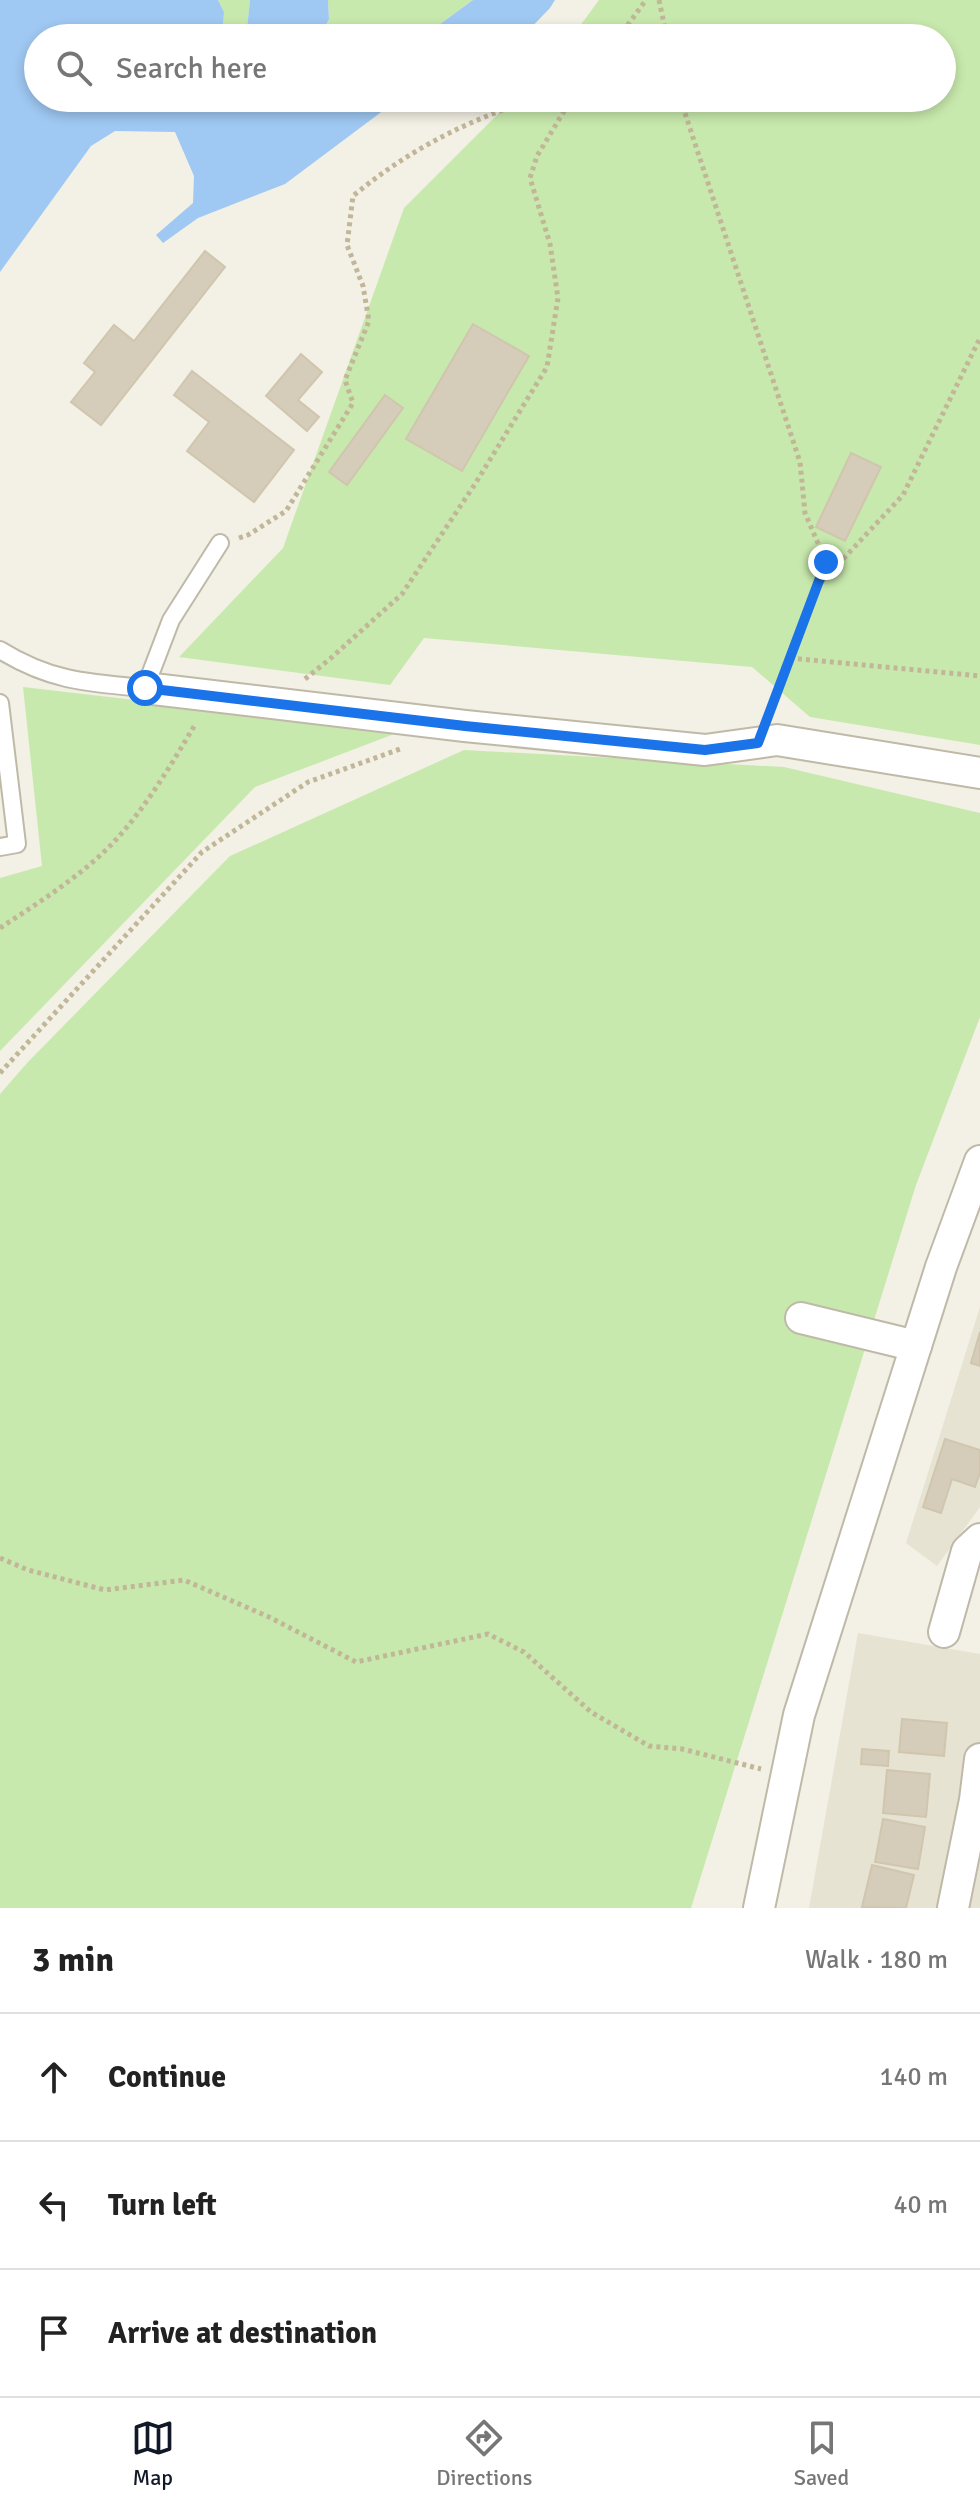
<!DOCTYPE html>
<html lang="en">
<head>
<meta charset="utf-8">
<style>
	body { margin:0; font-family:Signika,sans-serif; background:#f6f6f6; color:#222 }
	.stop { position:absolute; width:24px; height:24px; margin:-18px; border:6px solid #1a73e8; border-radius:50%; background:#fff }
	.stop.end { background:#1a73e8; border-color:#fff; box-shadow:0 2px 8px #0008 }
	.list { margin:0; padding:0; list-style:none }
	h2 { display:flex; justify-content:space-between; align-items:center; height:104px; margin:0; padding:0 32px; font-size:34px }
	h2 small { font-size:26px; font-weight:400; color:#767676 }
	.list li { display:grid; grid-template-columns:52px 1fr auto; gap:24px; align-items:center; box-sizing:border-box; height:128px; padding:0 32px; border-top:2px solid #e0e0e0 }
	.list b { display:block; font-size:30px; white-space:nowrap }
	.list em { font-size:26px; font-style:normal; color:#767676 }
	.icon { flex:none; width:44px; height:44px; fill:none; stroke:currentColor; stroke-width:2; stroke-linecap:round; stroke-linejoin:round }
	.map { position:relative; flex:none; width:980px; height:1908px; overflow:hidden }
	.search { position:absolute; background:#fff; box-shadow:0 4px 12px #0003; left:24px; right:24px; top:24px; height:88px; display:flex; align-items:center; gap:20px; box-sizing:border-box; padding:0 28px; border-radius:44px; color:#767676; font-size:30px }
	.sheet { height:488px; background:#fff }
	nav { display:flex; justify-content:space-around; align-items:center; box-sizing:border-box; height:112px; border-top:2px solid #e0e0e0; background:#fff; font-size:22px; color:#767676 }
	nav a { display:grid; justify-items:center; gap:4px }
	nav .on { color:#111827 }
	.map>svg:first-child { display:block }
</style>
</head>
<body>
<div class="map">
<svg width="980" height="1908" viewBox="0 0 980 1908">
	<rect width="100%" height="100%" fill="#f3f0e5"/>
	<g fill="#e7e3d3">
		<polygon points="980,1307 980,1507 937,1566 906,1543"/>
		<polygon points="858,1633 980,1654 980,1908 809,1908"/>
	</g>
	<g fill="#c8e9ad">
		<polygon points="218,0 250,0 246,38 222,38 224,12"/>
		<polygon points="328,0 473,0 421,38 319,38 329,19"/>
		<polygon points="599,0 980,0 980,745 810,717 752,667 424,638 390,685 179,657 283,548 404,208 514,98 942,98 942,38 571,38"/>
		<polygon points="23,687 402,731 255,787 0,1051 0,878 42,866"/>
		<polygon points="464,750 784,767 980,813 980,1017 916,1185 691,1908 0,1908 0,1094 28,1062 230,856"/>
	</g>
	<g fill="#9fc8f2">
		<polygon points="0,0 218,0 224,12 222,38 38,38 38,98 289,98 284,109 306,98 400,98 285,184 198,218 163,243 156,235 193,203 194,176 175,132 115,131 91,146 0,272"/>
		<polygon points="250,0 328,0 329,19 319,38 246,38"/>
		<polygon points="473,0 555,0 550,8 521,38 421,38"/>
	</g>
	<g fill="#d5cdba" stroke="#d0c6ae" stroke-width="2">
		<polygon points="205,251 225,267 101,425 71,402 95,372 84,363 114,325 134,341"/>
		<polygon points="473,324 529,356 462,471 406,439"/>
		<polygon points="301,354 322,372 298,400 319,417 307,431 266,396"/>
		<polygon points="192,371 294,450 254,502 187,451 209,422 174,395"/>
		<polygon points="385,395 403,408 347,485 329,472"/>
		<polygon points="851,453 881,467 845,541 816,527"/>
		<polygon points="980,1332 980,1366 971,1363"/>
		<polygon points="945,1439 980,1450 980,1473 975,1487 952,1479 941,1513 923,1507"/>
		<polygon points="902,1719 947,1723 944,1756 899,1752"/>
		<polygon points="862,1749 889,1751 888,1766 861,1764"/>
		<polygon points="887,1770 930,1774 926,1817 883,1813"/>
		<polygon points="883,1819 925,1827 918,1869 875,1862"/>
		<polygon points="872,1865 914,1875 906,1908 862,1907"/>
	</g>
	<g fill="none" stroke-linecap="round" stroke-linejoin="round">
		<defs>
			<g id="service">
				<path d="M0,650c50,31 87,33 145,38l26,-68 49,-77"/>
				<polyline points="0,703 17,844 0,847"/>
			</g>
			<g id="minor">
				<polyline points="145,688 465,726 705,750 777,740 980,773"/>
				<polyline points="801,1318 916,1346"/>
				<polyline points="944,1632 967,1551 980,1539"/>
				<polyline points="759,1908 799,1715 941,1267 980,1161"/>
				<polyline points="953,1908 975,1800 980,1759"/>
			</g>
		</defs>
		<use href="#service" stroke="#bfb9a8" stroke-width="20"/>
		<use href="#minor" stroke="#bfb9a8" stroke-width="34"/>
		<g stroke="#c1b798" stroke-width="5" stroke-dasharray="4 4" stroke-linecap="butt">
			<polyline points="659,0 667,38"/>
			<polyline points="618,38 646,0"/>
			<polyline points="680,98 800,462 805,513 826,562"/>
			<path d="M239,538l9,-3 38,-24 67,-108 -8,-23 24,-59 -6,-35 -16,-41 6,-49c55,-46 118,-78 186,-98"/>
			<polyline points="816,588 903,495 980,338"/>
			<polyline points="790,658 980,676"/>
			<polyline points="305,679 331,658 402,594 475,484 547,367 558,298 550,244 530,178 537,156 572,98"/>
			<polyline points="769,712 832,545"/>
			<path d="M0,928c38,-25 78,-50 110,-82 34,-35 61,-81 86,-123"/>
			<polyline points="0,1073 202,852 308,782 403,748"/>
			<polyline points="0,1558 28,1570 105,1590 184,1580 269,1617 356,1662 488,1634 524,1652 591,1712 649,1746 682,1749 761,1769"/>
		</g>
		<use href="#service" stroke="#fff" stroke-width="16"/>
		<use href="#minor" stroke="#fff" stroke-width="30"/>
	</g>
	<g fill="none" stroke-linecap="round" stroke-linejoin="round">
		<polyline stroke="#1a73e8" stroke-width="10" points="145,688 465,726 705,750 758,743 826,562"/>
	</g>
</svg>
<div class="stop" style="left:145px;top:688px"></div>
<div class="stop end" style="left:826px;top:562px"></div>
<div class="search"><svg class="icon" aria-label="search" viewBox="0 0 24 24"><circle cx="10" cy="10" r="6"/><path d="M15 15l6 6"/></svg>Search here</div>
</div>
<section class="sheet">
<h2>3 min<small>Walk · 180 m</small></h2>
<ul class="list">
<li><svg class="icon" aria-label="ahead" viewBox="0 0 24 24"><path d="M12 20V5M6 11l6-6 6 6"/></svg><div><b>Continue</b></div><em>140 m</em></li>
<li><svg class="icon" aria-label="left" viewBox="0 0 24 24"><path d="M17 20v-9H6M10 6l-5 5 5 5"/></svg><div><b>Turn left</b></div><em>40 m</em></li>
<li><svg class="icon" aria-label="arrive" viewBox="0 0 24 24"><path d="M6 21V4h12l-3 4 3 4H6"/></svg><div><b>Arrive at destination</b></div></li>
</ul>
</section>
<nav>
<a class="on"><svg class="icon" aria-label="map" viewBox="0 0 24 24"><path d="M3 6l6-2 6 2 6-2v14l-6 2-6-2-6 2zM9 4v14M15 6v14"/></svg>Map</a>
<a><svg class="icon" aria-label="directions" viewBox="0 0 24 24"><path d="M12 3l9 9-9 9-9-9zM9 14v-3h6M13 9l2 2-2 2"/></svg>Directions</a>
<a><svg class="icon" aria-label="saved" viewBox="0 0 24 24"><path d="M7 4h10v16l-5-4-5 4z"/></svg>Saved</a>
</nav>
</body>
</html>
